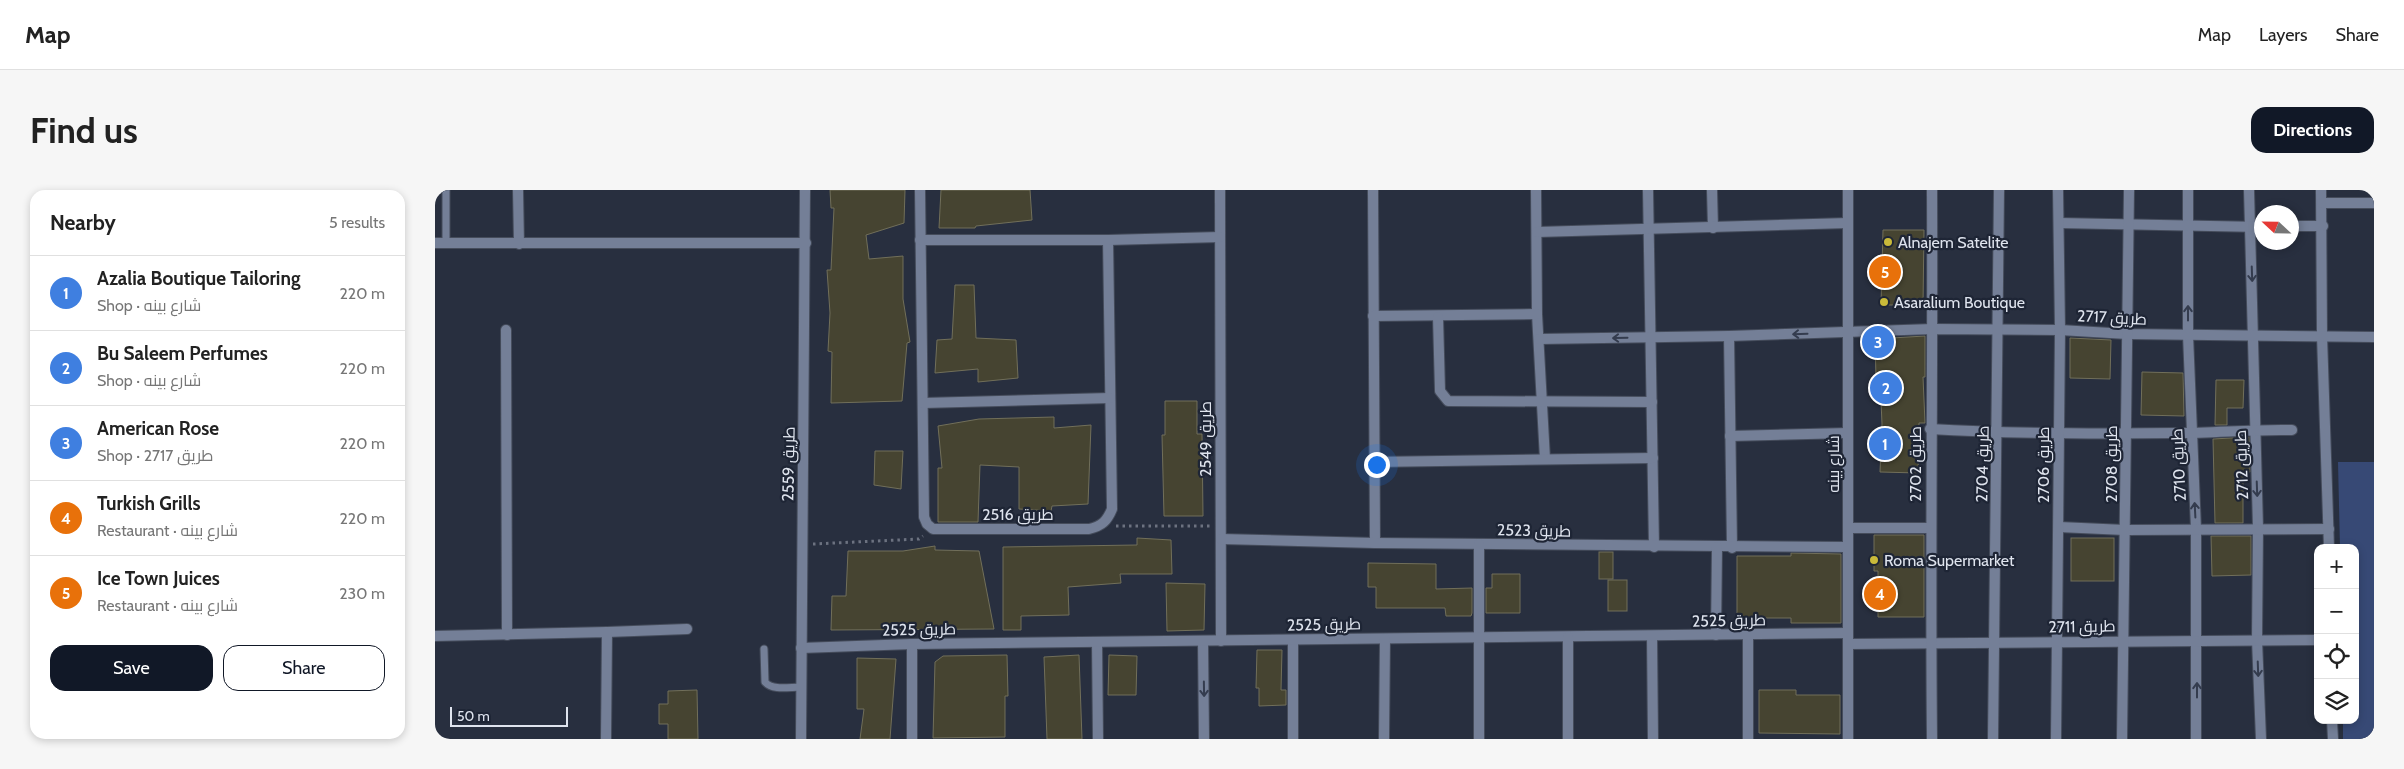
<!DOCTYPE html>
<html lang="en">
<head>
<meta charset="utf-8">
<style>
	body { margin:0; font-family:Cabin,Cairo,sans-serif; background:#f6f6f6; color:#222 }
	.controls { position:absolute; right:15px; bottom:15px; display:grid; overflow:hidden; border-radius:10px; box-shadow:0 2px 8px #0003 }
	.controls button { width:45px; height:45px; display:grid; place-items:center; padding:0; border:0; border-bottom:1px solid #e0e0e0; background:#fff; color:#222; font:25px sans-serif }
	.compass { position:absolute; left:1819px; top:15px; width:45px; height:45px; border-radius:50%; background:#fff; box-shadow:0 2px 8px #0003; rotate:292deg }
	.scale { position:absolute; left:15px; bottom:12px; width:118px; box-sizing:border-box; padding-left:5px; border:2px solid #dfe4ee; border-top:0; font-size:14px; line-height:18px; white-space:nowrap; color:#dfe4ee; -webkit-text-stroke:4px #1e2535; paint-order:stroke }
	.you { position:absolute; left:941px; top:274px; width:18px; height:18px; margin:-12px; border:4px solid #fff; border-radius:50%; background:#1a73e8; box-shadow:0 0 0 8px #1a73e833 }
	.badge { display:grid; place-items:center; width:32px; height:32px; border-radius:50%; background:#111827; color:#fff; font-size:16px; font-weight:700 }
	.pin { position:absolute; translate:-50% -50%; border:2px solid #fff; box-shadow:0 1px 5px #0006 }
	.list { margin:0; padding:0; list-style:none }
	h2 { display:flex; justify-content:space-between; align-items:center; height:65px; margin:0; padding:0 20px; font-size:21px }
	h2 small { font-size:16px; font-weight:400; color:#767676 }
	.list li { display:grid; grid-template-columns:32px 1fr auto; gap:15px; align-items:center; box-sizing:border-box; height:75px; padding:0 20px; border-top:1px solid #e0e0e0 }
	.list b { display:block; font-size:19px; white-space:nowrap }
	.list p { margin:0; font-size:16px; white-space:nowrap; color:#767676 }
	.list em { font-size:16px; font-style:normal; color:#767676 }
	.actions { display:flex; gap:10px; padding:15px 20px }
	.actions a { flex:1; padding:11px 0; border:1px solid #111827; border-radius:15px; text-align:center; font-size:18px; color:#111827 }
	.actions .main { background:#111827; color:#fff }
	.icon { flex:none; width:28px; height:28px; fill:none; stroke:currentColor; stroke-width:2; stroke-linecap:round; stroke-linejoin:round }
	.map { position:relative; flex:none; width:1939px; height:549px; overflow:hidden; border-radius:15px }
	header { display:flex; align-items:center; gap:30px; box-sizing:border-box; height:70px; padding:0 25px; background:#fff; border-bottom:1px solid #e0e0e0 }
	header strong { font-size:24px }
	nav { display:flex; gap:28px; margin-inline-start:auto; font-size:18px }
	.intro { display:flex; align-items:center; justify-content:space-between; box-sizing:border-box; height:120px; padding:0 30px }
	h1 { margin:0; font-size:35px }
	.button { padding:12px 22px; border-radius:15px; background:#111827; color:#fff; font-size:18px; font-weight:700 }
	main { display:flex; gap:30px; padding:0 30px }
	aside { flex:1; background:#fff; border-radius:15px; box-shadow:0 2px 8px #0003 }
	.map>svg:first-child { display:block }
</style>
</head>
<body>
<header>
<strong>Map</strong>
<nav><a>Map</a><a>Layers</a><a>Share</a></nav>
</header>
<div class="intro"><h1>Find us</h1><a class="button">Directions</a></div>
<main>
<aside>
<h2>Nearby<small>5 results</small></h2>
<ul class="list">
<li><span class="badge" style="background:#3f7fe0">1</span><div><b>Azalia Boutique Tailoring</b><p>Shop · شارع بينه</p></div><em>220 m</em></li>
<li><span class="badge" style="background:#3f7fe0">2</span><div><b>Bu Saleem Perfumes</b><p>Shop · شارع بينه</p></div><em>220 m</em></li>
<li><span class="badge" style="background:#3f7fe0">3</span><div><b>American Rose</b><p>Shop · طريق 2717</p></div><em>220 m</em></li>
<li><span class="badge" style="background:#e8710a">4</span><div><b>Turkish Grills</b><p>Restaurant · شارع بينه</p></div><em>220 m</em></li>
<li><span class="badge" style="background:#e8710a">5</span><div><b>Ice Town Juices</b><p>Restaurant · شارع بينه</p></div><em>230 m</em></li>
</ul>
<div class="actions"><a class="main">Save</a><a>Share</a></div>
</aside>
<div class="map">
<svg width="1939" height="549" viewBox="0 0 1939 549">
	<rect width="100%" height="100%" fill="#282f3f"/>
	<polygon fill="#374975" points="1903,272 1939,272 1939,549 1908,549 1908,530 1920,530 1920,358 1905,358"/>
	<g fill="#464431" stroke="#716f5a">
		<polygon points="395,0 470,0 469,33 431,45 434,69 468,66 468,109 475,152 472,153 467,211 396,213 397,162 393,161 395,123 392,80 396,80 399,18 396,18"/>
		<polygon points="506,0 595,0 597,30 541,36 540,38 504,38"/>
		<polygon points="1448,40 1489,40 1488,115 1446,115"/>
		<polygon points="520,95 539,95 541,148 581,150 583,188 543,192 543,179 500,183 502,150 517,149"/>
		<polygon points="1490,146 1490,187 1488,187 1490,233 1484,233 1483,283 1445,282 1447,234 1445,188 1441,188 1440,149"/>
		<polygon points="1635,148 1676,150 1675,189 1635,188"/>
		<polygon points="1707,182 1748,183 1749,226 1706,225"/>
		<polygon points="1781,190 1809,190 1808,218 1792,218 1792,235 1780,235"/>
		<polygon points="730,211 762,211 762,244 767,244 768,326 729,326 727,245 730,245"/>
		<polygon points="619,227 619,238 656,235 653,314 617,316 616,321 584,319 584,277 545,275 543,332 503,332 503,278 507,278 503,236 544,229"/>
		<polygon points="1814,247 1815,282 1808,282 1808,333 1780,333 1778,249"/>
		<polygon points="440,261 468,261 466,299 439,295"/>
		<polygon points="1439,345 1489,345 1489,427 1443,427 1443,381 1439,381"/>
		<polygon points="1776,346 1816,346 1816,385 1777,386"/>
		<polygon points="702,348 736,350 737,384 685,384 686,393 633,397 634,425 586,426 586,440 568,440 568,357 702,355"/>
		<rect x="1636" y="348" width="43" height="43"/>
		<polygon points="500,356 500,360 544,361 559,439 396,440 397,406 411,406 413,361 468,361"/>
		<rect x="1164" y="362" width="14" height="27"/>
		<polygon points="1356,363 1406,364 1406,433 1356,433 1356,428 1302,428 1302,366 1356,366"/>
		<polygon points="933,373 1001,374 1001,399 1037,398 1037,423 1036,426 1011,426 1010,418 941,418 941,397 933,397"/>
		<polygon points="1057,384 1085,384 1085,423 1051,423 1051,398 1057,398"/>
		<rect x="1173" y="390" width="19" height="31"/>
		<polygon points="731,393 770,394 769,440 732,441"/>
		<polygon points="822,460 847,460 846,500 851,500 851,515 824,516 824,498 821,498"/>
		<polygon points="572,465 573,506 570,506 570,547 498,548 500,472 508,466"/>
		<polygon points="644,465 647,549 612,549 609,467"/>
		<polygon points="674,465 702,466 701,505 673,505"/>
		<polygon points="422,468 461,469 455,549 425,549 429,519 422,519"/>
		<polygon points="262,500 263,549 233,549 233,534 224,534 224,514 233,514 233,501"/>
		<polygon points="1324,500 1361,500 1361,505 1405,505 1405,544 1324,543"/>
	</g>
	<g fill="none" stroke-linecap="round" stroke-linejoin="round">
		<defs>
			<g id="service">
				<polyline points="11,54 11,0"/>
				<path d="M329,459l1,33c8,9 24,5 36,5"/>
			</g>
			<g id="minor">
				<polyline points="83,0 84,54"/>
				<path d="M485,0l4,327 3,7 6,5h156c13,-3 18,-8 23,-20l-4,-269"/>
				<polyline points="785,0 786,451"/>
				<polyline points="938,0 940,353"/>
				<polyline points="1101,0 1102,124 1110,269"/>
				<polyline points="1213,0 1219,357"/>
				<polyline points="1277,0 1278,38"/>
				<polyline points="1753,0 1753,145 1761,339 1761,549"/>
				<polyline points="1814,0 1823,338 1822,450 1826,549"/>
				<polyline points="1886,0 1887,146 1894,358"/>
				<polyline points="1887,13 1939,13"/>
				<polyline points="1624,33 1826,37"/>
				<polyline points="1856,36 1888,36"/>
				<polyline points="1102,42 1413,33"/>
				<polyline points="485,50 673,50 785,47"/>
				<polyline points="0,53 371,53"/>
				<polyline points="938,126 1102,124"/>
				<polyline points="1003,127 1005,201 1013,211 1217,212"/>
				<polyline points="71,140 72,445"/>
				<polyline points="1294,146 1297,358"/>
				<polyline points="1104,149 1294,146 1498,139 1625,140 1692,144 1939,147"/>
				<polyline points="488,213 675,208"/>
				<path d="M1495,239c83,5 165,5 248,4 38,0 75,-4 114,-3"/>
				<polyline points="1295,246 1413,243"/>
				<polyline points="938,272 1218,268"/>
				<polyline points="1624,337 1690,340 1894,339"/>
				<polyline points="1413,338 1495,338"/>
				<polyline points="786,349 940,353 1412,357"/>
				<polyline points="1044,354 1044,549"/>
				<polyline points="172,442 252,439"/>
				<polyline points="1281,445 1282,357"/>
				<polyline points="1313,445 1313,549"/>
				<polyline points="0,446 172,442 171,549"/>
				<polyline points="1217,446 1218,549"/>
				<polyline points="858,450 858,549"/>
				<polyline points="768,451 769,549"/>
				<polyline points="662,452 663,549"/>
				<polyline points="477,454 477,549"/>
				<polyline points="1413,454 1883,450"/>
				<polyline points="366,458 477,454 1413,443"/>
				<polyline points="1897,530 1898,549"/>
				<polyline points="949,549 950,449"/>
				<polyline points="1133,549 1133,447"/>
				<path d="M1497,549c-2,-183 1,-366 0,-549"/>
				<polyline points="1558,549 1564,0"/>
				<polyline points="1621,549 1625,140 1623,0"/>
				<polyline points="1687,549 1694,0"/>
			</g>
			<g id="tertiary">
				<polyline points="366,549 370,0"/>
				<polyline points="1413,549 1413,0"/>
			</g>
		</defs>
		<use href="#service" stroke="#454c5b" stroke-width="9"/>
		<use href="#minor" stroke="#454c5b" stroke-width="12"/>
		<use href="#tertiary" stroke="#454c5b" stroke-width="12"/>
		<g stroke="#6c7280" stroke-width="3" stroke-dasharray="2.5 4" stroke-linecap="butt">
			<polyline points="681,336 775,336"/>
			<polyline points="378,354 484,349 488,346"/>
		</g>
		<use href="#service" stroke="#747f97" stroke-width="7"/>
		<use href="#minor" stroke="#747f97" stroke-width="10"/>
		<use href="#tertiary" stroke="#747f97" stroke-width="10"/>
	</g>
	<defs><path id="oneway-shaft" d="M-6 0H5M1.5-3L5.5 0L1.5 3" fill="none" stroke-width="1.6" stroke-linecap="round" stroke-linejoin="round" transform="scale(1.25)"/></defs>
	<g stroke="#343c4e">
		<use href="#oneway-shaft" transform="translate(1817 84) rotate(88)"/>
		<use href="#oneway-shaft" transform="translate(1753 123) rotate(-90)"/>
		<use href="#oneway-shaft" transform="translate(1365 144) rotate(178)"/>
		<use href="#oneway-shaft" transform="translate(1185 148) rotate(179)"/>
		<use href="#oneway-shaft" transform="translate(1822 299) rotate(88)"/>
		<use href="#oneway-shaft" transform="translate(1760 320) rotate(-93)"/>
		<use href="#oneway-shaft" transform="translate(1823 479) rotate(88)"/>
		<use href="#oneway-shaft" transform="translate(769 499) rotate(89)"/>
		<use href="#oneway-shaft" transform="translate(1762 500) rotate(-90)"/>
	</g>
	<g fill="#c9ba3a" stroke="#1e2535" stroke-width="2">
		<circle cx="1453" cy="52" r="5"/>
		<circle cx="1449" cy="112" r="5"/>
		<circle cx="1439" cy="370" r="5"/>
	</g>
	<g text-anchor="middle" stroke-width="4.5" stroke-linejoin="round" paint-order="stroke">
		<g font-size="16" fill="#dfe4ee" stroke="#1e2535" text-anchor="start">
			<text x="1463" y="58">Alnajem Satelite</text>
			<text x="1459" y="118">Asaralium Boutique</text>
			<text x="1449" y="376">Roma Supermarket</text>
		</g>
		<g font-size="16" fill="#dfe4ee" stroke="#1e2535">
			<text transform="translate(1677 127) rotate(3)" y="6">طريق 2717</text>
			<text transform="translate(770 249) rotate(-90)" y="6">طريق 2549</text>
			<text transform="translate(353 274) rotate(-89)" y="6">طريق 2559</text>
			<text transform="translate(1398 274) rotate(-90)" y="6">شارع بينه</text>
			<text transform="translate(1480 274) rotate(-90)" y="6">طريق 2702</text>
			<text transform="translate(1547 274) rotate(-89)" y="6">طريق 2704</text>
			<text transform="translate(1676 274) rotate(-90)" y="6">طريق 2708</text>
			<text transform="translate(1608 275) rotate(-90)" y="6">طريق 2706</text>
			<text transform="translate(1743 275) rotate(-93)" y="6">طريق 2710</text>
			<text transform="translate(1806 275) rotate(-92)" y="6">طريق 2712</text>
			<text x="583" y="330">طريق 2516</text>
			<text transform="translate(1099 340) rotate(1)" y="6">طريق 2523</text>
			<text transform="translate(1294 430) rotate(-1)" y="6">طريق 2525</text>
			<text transform="translate(889 434) rotate(-1)" y="6">طريق 2525</text>
			<text transform="translate(1647 436) rotate(-1)" y="6">طريق 2711</text>
			<text transform="translate(484 439) rotate(-1)" y="6">طريق 2525</text>
		</g>
	</g>
</svg>
<div class="controls">
<button>+</button>
<button>−</button>
<button><svg class="icon" aria-label="locate" viewBox="0 0 24 24"><circle cx="12" cy="12" r="6"/><path d="M12 2v4M12 18v4M2 12h4M18 12h4"/></svg></button>
<button><svg class="icon" aria-label="layers" viewBox="0 0 24 24"><path d="M12 4l9 5-9 5-9-5zM3 14l9 5 9-5"/></svg></button>
</div>
<svg class="compass" viewBox="-18 -18 36 36"><path d="M0-13l5 13h-10z" fill="#e53935"/><path d="M0 13l5-13h-10z" fill="#767676"/></svg>
<div class="scale">50 m</div>
<div class="you"></div>
<div class="pin badge" style="left:1450px;top:254px;background:#3f7fe0">1</div>
<div class="pin badge" style="left:1451px;top:198px;background:#3f7fe0">2</div>
<div class="pin badge" style="left:1443px;top:152px;background:#3f7fe0">3</div>
<div class="pin badge" style="left:1445px;top:404px;background:#e8710a">4</div>
<div class="pin badge" style="left:1450px;top:82px;background:#e8710a">5</div>
</div>
</main>
</body>
</html>
